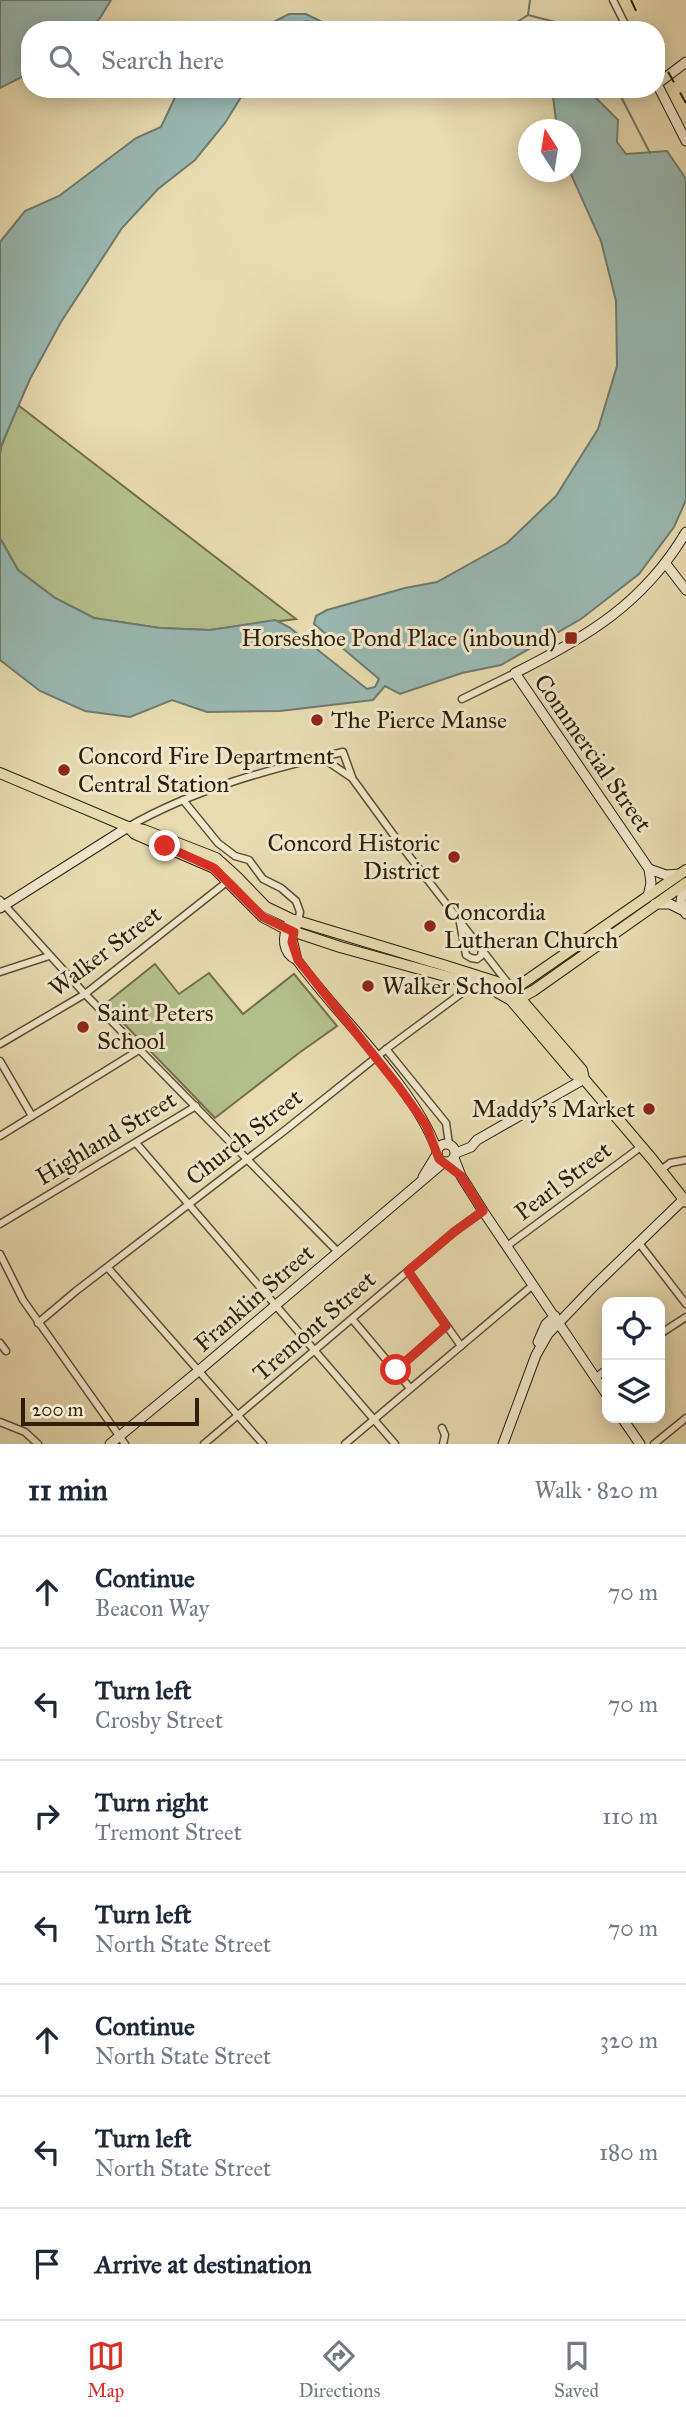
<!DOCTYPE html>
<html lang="en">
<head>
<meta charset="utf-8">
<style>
	body { margin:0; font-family:"IM FELL Great Primer",serif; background:#f2f2f3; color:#1f2937 }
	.controls { position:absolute; right:21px; bottom:21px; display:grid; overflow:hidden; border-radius:14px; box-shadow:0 4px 18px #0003 }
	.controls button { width:63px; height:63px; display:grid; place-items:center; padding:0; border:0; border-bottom:2px solid #e0e1e3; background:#fff; color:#1f2937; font:35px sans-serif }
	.compass { position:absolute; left:518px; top:119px; width:63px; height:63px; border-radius:50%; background:#fff; box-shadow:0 4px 18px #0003; rotate:348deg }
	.scale { position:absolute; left:21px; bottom:18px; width:178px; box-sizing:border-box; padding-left:7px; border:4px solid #2f1f08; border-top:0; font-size:19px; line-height:24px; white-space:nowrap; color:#2f1f08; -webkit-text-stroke:5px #f0e8cc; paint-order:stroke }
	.stop { position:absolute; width:21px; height:21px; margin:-16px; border:5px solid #d93025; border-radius:50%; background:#fff }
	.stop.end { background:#d93025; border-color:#fff; box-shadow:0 2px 7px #0008 }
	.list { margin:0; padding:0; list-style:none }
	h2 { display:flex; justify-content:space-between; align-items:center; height:91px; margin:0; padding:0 28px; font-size:30px }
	h2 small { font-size:23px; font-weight:400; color:#747a83 }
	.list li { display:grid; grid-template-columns:46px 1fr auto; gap:21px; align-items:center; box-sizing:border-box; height:112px; padding:0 28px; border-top:2px solid #e0e1e3 }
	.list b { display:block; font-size:26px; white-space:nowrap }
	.list p { margin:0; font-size:23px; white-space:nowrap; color:#747a83 }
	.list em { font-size:23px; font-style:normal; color:#747a83 }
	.icon { flex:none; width:38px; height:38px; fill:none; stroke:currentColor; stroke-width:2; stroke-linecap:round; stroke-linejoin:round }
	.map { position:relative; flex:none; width:686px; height:1444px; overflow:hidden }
	.search { position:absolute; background:#fff; box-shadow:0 4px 18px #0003; left:21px; right:21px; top:21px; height:77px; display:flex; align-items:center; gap:18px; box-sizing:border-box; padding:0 24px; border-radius:28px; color:#747a83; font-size:26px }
	.sheet { height:875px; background:#fff }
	nav { display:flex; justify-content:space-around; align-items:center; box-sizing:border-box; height:98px; border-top:2px solid #e0e1e3; background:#fff; font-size:19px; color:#747a83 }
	nav a { display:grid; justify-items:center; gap:4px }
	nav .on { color:#d93025 }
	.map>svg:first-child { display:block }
</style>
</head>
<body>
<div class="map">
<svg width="686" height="1444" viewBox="0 0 686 1444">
	<rect width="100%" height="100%" fill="#e8dbb0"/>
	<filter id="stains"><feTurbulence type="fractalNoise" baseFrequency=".00286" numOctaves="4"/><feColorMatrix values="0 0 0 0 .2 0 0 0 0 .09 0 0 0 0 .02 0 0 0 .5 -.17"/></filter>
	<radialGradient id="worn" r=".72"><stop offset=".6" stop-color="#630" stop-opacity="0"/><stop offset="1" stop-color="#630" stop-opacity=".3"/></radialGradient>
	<g fill="#b4c08c" stroke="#72704a" stroke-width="2">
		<polygon points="18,405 296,619 210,630 159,628 94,618 55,598 18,570 0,538 0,454 1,447"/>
		<polygon points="155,964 179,994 209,973 243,1014 294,974 337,1026 299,1053 215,1118 105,1004"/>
	</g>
	<g fill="#99b9b3" stroke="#6f7b6f" stroke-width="2">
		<polygon points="0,0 111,0 100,18 89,30 30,30 30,73 0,88"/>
		<polygon points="289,14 306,14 328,25 306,21 288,30 258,30"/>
		<polygon points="179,89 246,89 225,123 195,160 158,189 122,228 61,322 30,379 1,446 0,454 0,242 25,211 59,196 136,138 161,127"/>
		<polygon points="552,89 587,89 618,120 617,142 626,154 667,151 686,179 686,500 674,527 639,574 581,619 501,665 462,673 400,694 385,686 373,700 280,711 207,712 172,700 130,717 85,711 40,691 0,660 0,538 18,570 55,598 94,618 160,628 210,630 275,620 289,627 367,689 375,687 379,679 314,624 316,616 327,610 405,588 437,582 507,543 556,496 598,429 617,366 616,301 601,241 570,172 570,130 548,129 546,125 556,120"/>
	</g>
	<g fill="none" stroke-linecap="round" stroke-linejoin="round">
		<g stroke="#6f7b6f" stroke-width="2">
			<polyline points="528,15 586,30"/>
			<polyline points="328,25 350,22 379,30"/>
			<polyline points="410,30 418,28 425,30"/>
			<polyline points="505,30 528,15 530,0"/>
			<polyline points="617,89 650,153"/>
		</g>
		<defs>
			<g id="street">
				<polyline points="613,0 628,30"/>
				<polyline points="462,699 515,673"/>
				<polyline points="321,757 352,778 406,852 510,986"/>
				<polyline points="183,800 218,843 235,856 249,860 263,879 281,888 296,901 300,912 298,922"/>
				<path d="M128,827c66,-38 142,-58 215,-75l9,25"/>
				<polyline points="0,900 85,994 337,1251"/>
				<polyline points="460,923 466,955 471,958 477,959 481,956 482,950"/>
				<polyline points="0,972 49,956"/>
				<polyline points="0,1044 85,994 228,881"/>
				<polyline points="386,1049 446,1123 449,1144"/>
				<polyline points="0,1061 32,1116"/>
				<polyline points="0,1136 139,1050"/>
				<polyline points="136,1143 395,1444"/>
				<polyline points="661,1170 670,1163 686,1160"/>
				<polyline points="0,1224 196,1106"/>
				<polyline points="639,1243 686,1304"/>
				<polyline points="507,1246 642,1146"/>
				<polyline points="0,1254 23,1300 125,1444"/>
				<polyline points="108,1268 263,1444"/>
				<polyline points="408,1271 461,1346"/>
				<polyline points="352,1319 410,1388"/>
				<polyline points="38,1323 76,1291 284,1131 389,1047 474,984"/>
				<polyline points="660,1334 686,1317"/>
				<polyline points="0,1343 6,1351"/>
				<polyline points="396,1370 446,1326"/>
				<polyline points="595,1378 607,1369"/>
				<polyline points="0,1422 25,1432 38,1444"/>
				<polyline points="442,1428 445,1435 443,1444"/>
				<polyline points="204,1444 454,1232 483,1211"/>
				<polyline points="345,1444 533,1285"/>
				<polyline points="654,1444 686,1418"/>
			</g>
			<g id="secondary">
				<polyline points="686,62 657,84 686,141"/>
				<polyline points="666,564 686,590"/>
				<polyline points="649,869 666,875 680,874"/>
				<polyline points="684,884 681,901 686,914"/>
				<path d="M648,896l3,-13 -2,-14 -134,-196c72,-36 129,-70 171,-141"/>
				<polyline points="655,904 670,904 684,911"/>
				<polyline points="0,908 128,827"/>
				<path d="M289,923c-7,14 -7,30 8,37"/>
				<path d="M296,927l-4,12 5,21c43,59 114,122 140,190"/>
				<circle cx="446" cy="1153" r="9"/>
				<polyline points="456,1153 471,1147 477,1140 584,1079"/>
				<polyline points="454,1158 461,1176 483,1211 607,1395"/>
				<polyline points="423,1177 437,1154"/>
				<polyline points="538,1342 546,1324 555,1316"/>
				<polyline points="622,1418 640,1444"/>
				<polyline points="110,1444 196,1373 444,1162"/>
				<polyline points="503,1444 536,1355 548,1334 594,1286 684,1199"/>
			</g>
			<g id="primary">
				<polyline points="0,773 128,827 144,830 216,858 237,877 266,907 291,919 443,965 497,982 513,990 582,1070 584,1079"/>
				<polyline points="128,827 135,834 214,868 263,917 286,929 340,947 474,984 495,991 511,1000 574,1074 584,1079 652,1159 686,1202"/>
				<polyline points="512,996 513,990 686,870"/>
				<polyline points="518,999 533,991 686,883"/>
			</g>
		</defs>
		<use href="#street" stroke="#5d4e32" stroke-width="9"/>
		<use href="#secondary" stroke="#2f1f08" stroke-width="11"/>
		<use href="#primary" stroke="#2f1f08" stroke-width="12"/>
		<use href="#street" stroke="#f0e8cc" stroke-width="6"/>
		<use href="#secondary" stroke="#f0e8cc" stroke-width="9"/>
		<use href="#primary" stroke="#e8dbb0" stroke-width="10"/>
		<g stroke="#2f1f08" stroke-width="2" stroke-dasharray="12 12" stroke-linecap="butt">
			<polyline points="631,0 645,30"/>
			<polyline points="656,51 686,103"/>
		</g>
	</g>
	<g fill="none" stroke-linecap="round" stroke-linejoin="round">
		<polyline stroke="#d93025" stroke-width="9" points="165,846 214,868 263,917 294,932 292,942 298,960 399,1087 426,1125 439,1159 461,1176 483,1211 454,1232 408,1271 446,1326 396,1370"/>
	</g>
	<g fill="#8f2418" stroke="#f0e8cc" stroke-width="2.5">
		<rect x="564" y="631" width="14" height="14" rx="3.5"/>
		<circle cx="317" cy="720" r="7"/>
		<circle cx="64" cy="770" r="7"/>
		<circle cx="454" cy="857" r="7"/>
		<circle cx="430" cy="926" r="7"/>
		<circle cx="368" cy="986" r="7"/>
		<circle cx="83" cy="1027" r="7"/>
		<circle cx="649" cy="1109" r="7"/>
	</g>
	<g text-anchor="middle" stroke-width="6" stroke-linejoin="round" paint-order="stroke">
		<g font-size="24" fill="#2f1f08" stroke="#f0e8cc" text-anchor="start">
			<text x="557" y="646" text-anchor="end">Horseshoe Pond Place (inbound)</text>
			<text x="331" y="728">The Pierce Manse</text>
			<text x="78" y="764">Concord Fire Department<tspan x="78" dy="28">Central Station</tspan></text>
			<text x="440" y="851" text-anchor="end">Concord Historic<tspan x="440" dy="28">District</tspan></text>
			<text x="444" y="920">Concordia<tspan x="444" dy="28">Lutheran Church</tspan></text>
			<text x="382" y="994">Walker School</text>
			<text x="97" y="1021">Saint Peters<tspan x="97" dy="28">School</tspan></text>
			<text x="635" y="1117" text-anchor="end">Maddy's Market</text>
		</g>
		<g font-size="24" fill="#2f1f08" stroke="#f0e8cc">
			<text transform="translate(593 753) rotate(55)" y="8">Commercial Street</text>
			<text transform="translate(105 951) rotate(-37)" y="8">Walker Street</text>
			<text transform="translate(244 1137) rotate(-38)" y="8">Church Street</text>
			<text transform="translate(106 1138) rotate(-31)" y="8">Highland Street</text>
			<text transform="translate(563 1181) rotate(-37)" y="8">Pearl Street</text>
			<text transform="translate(254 1298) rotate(-41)" y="8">Franklin Street</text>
			<text transform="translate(314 1326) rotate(-41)" y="8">Tremont Street</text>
		</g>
	</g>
	<rect width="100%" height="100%" filter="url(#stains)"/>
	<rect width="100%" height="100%" fill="url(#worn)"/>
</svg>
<div class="controls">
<button><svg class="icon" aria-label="locate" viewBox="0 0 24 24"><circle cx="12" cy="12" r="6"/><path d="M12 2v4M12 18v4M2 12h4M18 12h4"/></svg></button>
<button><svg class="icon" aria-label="layers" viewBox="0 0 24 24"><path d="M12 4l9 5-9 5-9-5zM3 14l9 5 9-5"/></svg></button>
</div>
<svg class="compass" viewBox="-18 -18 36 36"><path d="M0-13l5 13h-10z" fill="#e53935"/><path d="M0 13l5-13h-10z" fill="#747a83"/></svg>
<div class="scale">200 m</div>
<div class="stop" style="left:396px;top:1370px"></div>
<div class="stop end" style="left:165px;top:846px"></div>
<div class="search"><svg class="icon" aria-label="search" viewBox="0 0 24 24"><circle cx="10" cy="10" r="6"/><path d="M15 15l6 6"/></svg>Search here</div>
</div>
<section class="sheet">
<h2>11 min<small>Walk · 820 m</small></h2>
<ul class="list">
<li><svg class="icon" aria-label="ahead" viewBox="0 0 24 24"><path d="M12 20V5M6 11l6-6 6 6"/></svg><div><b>Continue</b><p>Beacon Way</p></div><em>70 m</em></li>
<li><svg class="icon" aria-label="left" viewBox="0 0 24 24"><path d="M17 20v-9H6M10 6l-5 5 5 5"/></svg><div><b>Turn left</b><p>Crosby Street</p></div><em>70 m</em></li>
<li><svg class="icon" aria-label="right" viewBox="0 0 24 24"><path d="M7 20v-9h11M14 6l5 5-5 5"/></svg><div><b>Turn right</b><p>Tremont Street</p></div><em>110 m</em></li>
<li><svg class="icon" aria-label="left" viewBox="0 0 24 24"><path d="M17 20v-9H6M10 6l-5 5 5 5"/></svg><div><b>Turn left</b><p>North State Street</p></div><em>70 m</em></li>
<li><svg class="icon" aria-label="ahead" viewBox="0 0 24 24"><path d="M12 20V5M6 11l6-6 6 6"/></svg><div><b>Continue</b><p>North State Street</p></div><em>320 m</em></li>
<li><svg class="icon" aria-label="left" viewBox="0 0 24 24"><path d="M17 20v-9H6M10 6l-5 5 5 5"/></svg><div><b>Turn left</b><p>North State Street</p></div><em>180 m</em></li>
<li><svg class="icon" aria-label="arrive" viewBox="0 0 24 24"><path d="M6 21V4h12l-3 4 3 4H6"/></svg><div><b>Arrive at destination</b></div></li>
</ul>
</section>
<nav>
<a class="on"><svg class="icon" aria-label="map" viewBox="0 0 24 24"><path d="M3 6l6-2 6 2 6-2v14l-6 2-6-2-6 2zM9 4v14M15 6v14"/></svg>Map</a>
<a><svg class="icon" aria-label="directions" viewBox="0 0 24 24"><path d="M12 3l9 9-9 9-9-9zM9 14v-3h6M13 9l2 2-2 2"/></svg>Directions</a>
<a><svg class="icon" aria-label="saved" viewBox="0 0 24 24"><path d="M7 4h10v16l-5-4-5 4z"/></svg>Saved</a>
</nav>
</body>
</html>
